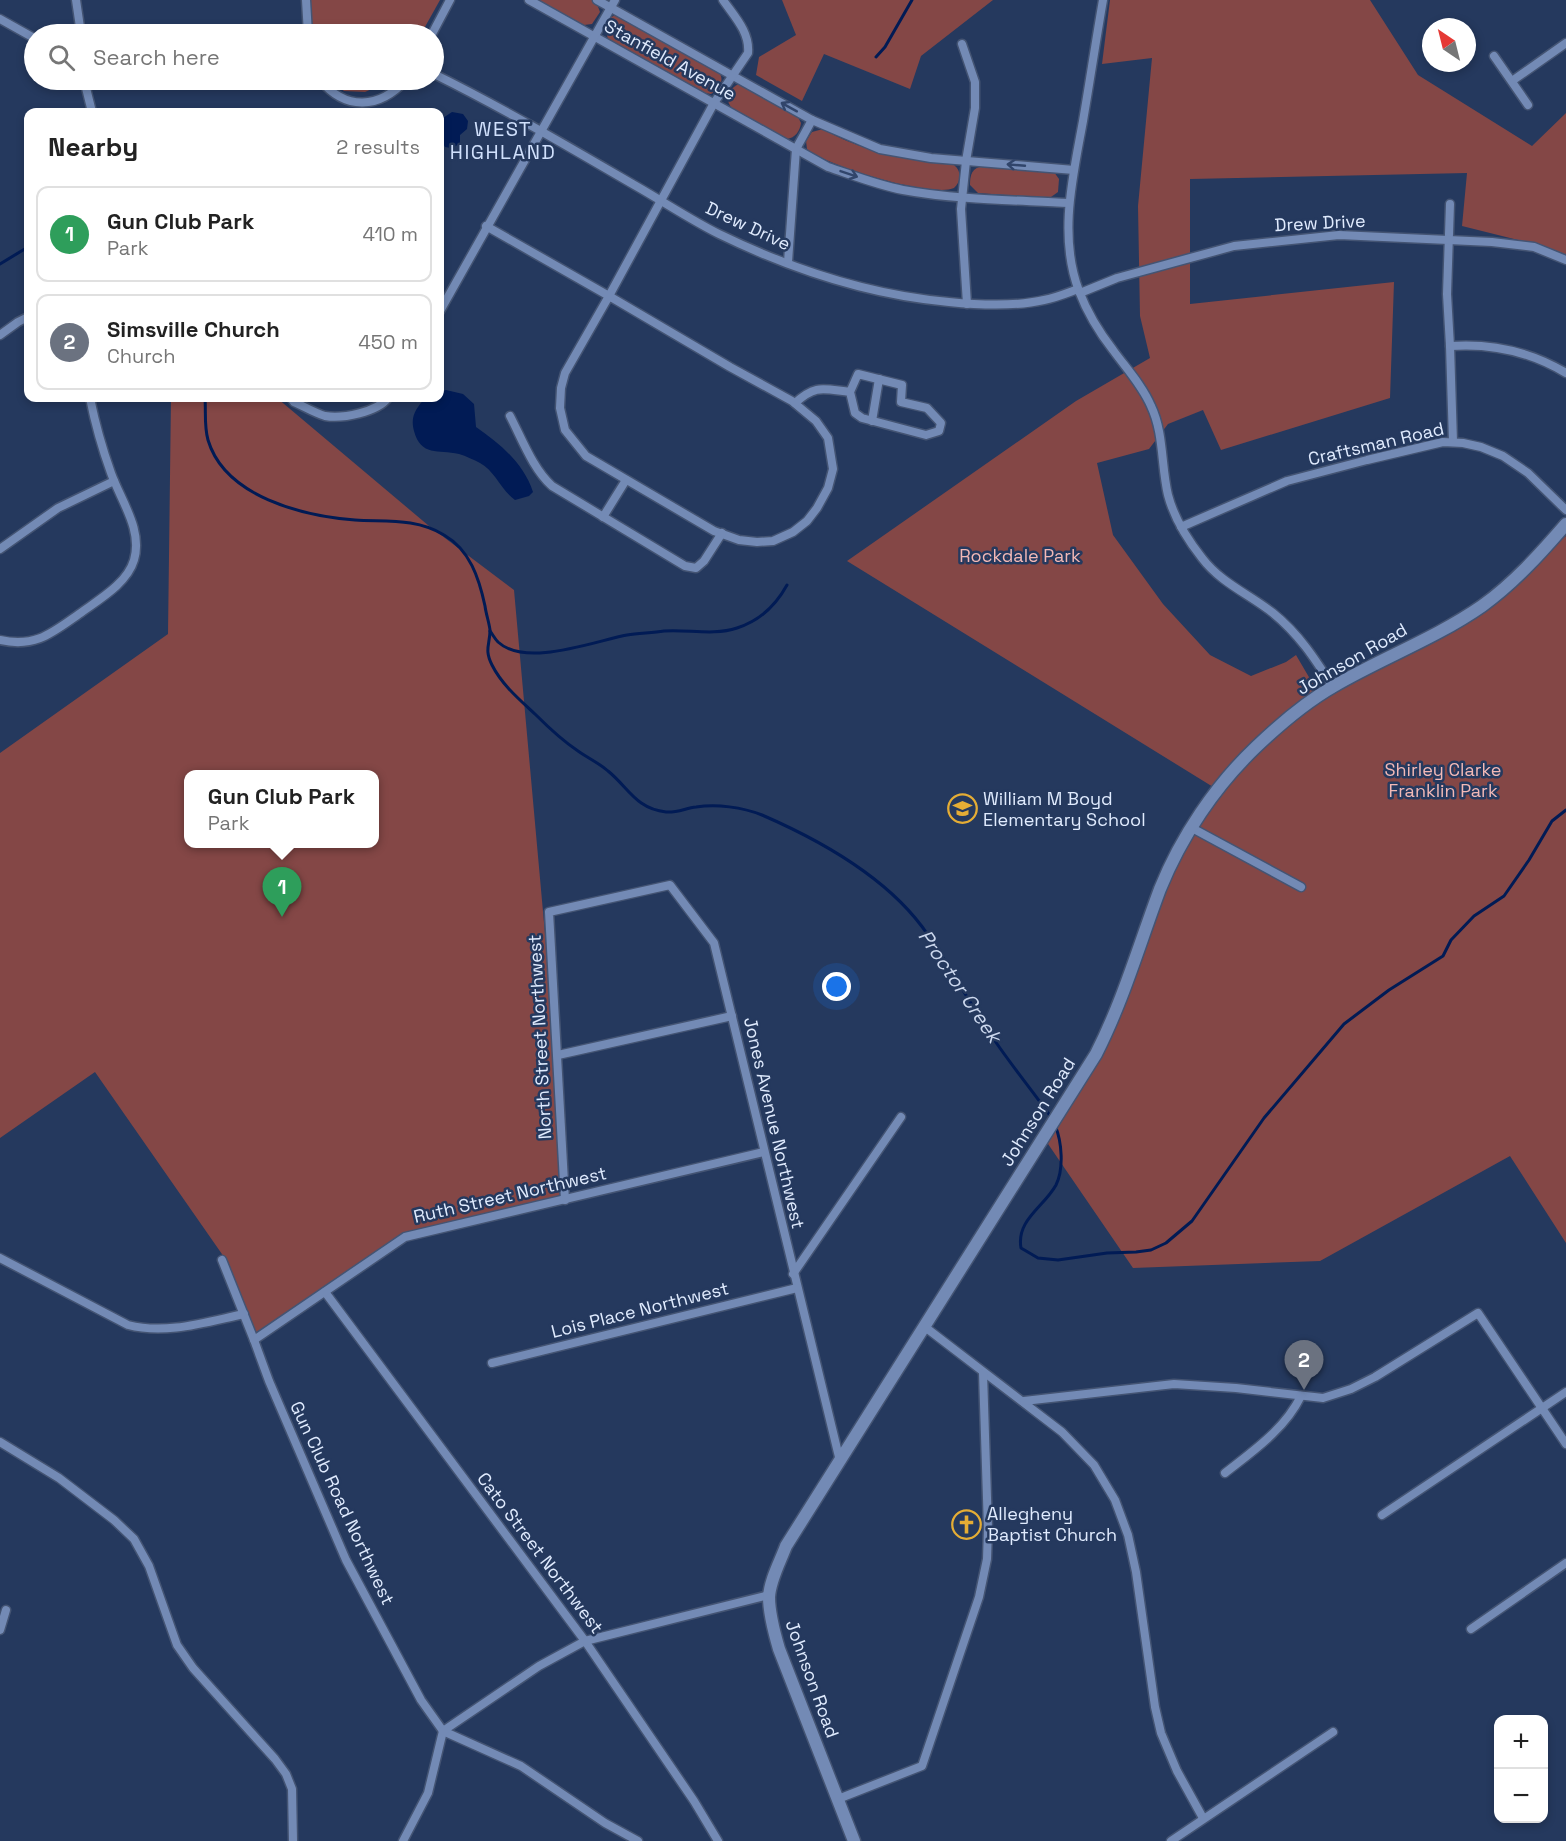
<!DOCTYPE html>
<html lang="en">
<head>
<meta charset="utf-8">
<style>
	body { margin:0; font-family:"Space Grotesk",sans-serif; background:#f2f2f2; color:#222 }
	.controls { position:absolute; right:18px; bottom:18px; display:grid; overflow:hidden; border-radius:12px; box-shadow:0 3px 9px #0003 }
	.controls button { width:54px; height:54px; display:grid; place-items:center; padding:0; border:0; border-bottom:2px solid #e0e0e0; background:#fff; color:#222; font:30px sans-serif }
	.compass { position:absolute; left:1422px; top:18px; width:54px; height:54px; border-radius:50%; background:#fff; box-shadow:0 3px 9px #0003; rotate:325deg }
	.you { position:absolute; left:837px; top:987px; width:21px; height:21px; margin:-15px; border:4px solid #fff; border-radius:50%; background:#1a73e8; box-shadow:0 0 0 9px #1a73e833 }
	.badge { display:grid; place-items:center; width:39px; height:39px; border-radius:50%; background:#7a612b; color:#fff; font-size:20px; font-weight:700 }
	.pin { position:absolute; translate:-50% -50px; filter:drop-shadow(0 2px 3px #0008) }
	.pin::after { content:''; position:absolute; top:32px; width:21px; height:18px; background:inherit; clip-path:polygon(0 0,100% 0,50% 100%) }
	.popup { position:absolute; left:184px; top:770px; width:195px; height:78px; box-sizing:border-box; display:grid; place-content:center; border-radius:12px; background:#fff; filter:drop-shadow(0 2px 4px #0005); font-size:20px; white-space:nowrap; color:#767676 }
	.popup b { font-size:22px; color:#222 }
	.popup::after { content:''; position:absolute; left:50%; top:100%; margin-left:-12px; border:12px solid transparent; border-top-color:#fff }
	.list { margin:0; padding:0; list-style:none }
	h2 { display:flex; justify-content:space-between; align-items:center; height:78px; margin:0; padding:0 24px; font-size:26px }
	h2 small { font-size:20px; font-weight:400; color:#767676 }
	.list li { display:grid; grid-template-columns:39px 1fr auto; gap:18px; align-items:center; box-sizing:border-box; height:96px; margin:0 12px 12px; padding:0 12px; border:2px solid #e0e0e0; border-radius:12px }
	.list b { display:block; font-size:22px; white-space:nowrap }
	.list p { margin:0; font-size:20px; white-space:nowrap; color:#767676 }
	.list em { font-size:20px; font-style:normal; color:#767676 }
	.icon { flex:none; width:33px; height:33px; fill:none; stroke:currentColor; stroke-width:2; stroke-linecap:round; stroke-linejoin:round }
	.map { position:relative; flex:none; width:1566px; height:1841px; overflow:hidden }
	.search { position:absolute; background:#fff; box-shadow:0 3px 9px #0003; left:24px; top:24px; width:420px; height:66px; display:flex; align-items:center; gap:15px; box-sizing:border-box; padding:0 21px; border-radius:33px; color:#767676; font-size:22px }
	.panel { position:absolute; background:#fff; box-shadow:0 3px 9px #0003; left:24px; top:108px; width:420px; height:294px; border-radius:12px }
	.map>svg:first-child { display:block }
</style>
</head>
<body>
<div class="map">
<svg width="1566" height="1841" viewBox="0 0 1566 1841">
	<rect width="100%" height="100%" fill="#25395e"/>
	<g fill="#844746" fill-rule="evenodd">
		<polygon points="310,0 440,0 421,34 313,34"/>
		<polygon points="538,0 593,0 597,4 600,12 592,24 584,25"/>
		<polygon points="782,0 993,0 921,56 910,89 824,54 802,101 756,75 759,57 796,35"/>
		<polygon points="1110,0 1370,0 1418,75 1532,146 1566,113 1566,258 1538,245 1462,226 1467,173 1190,179 1190,304 1394,282 1390,398 1221,450 1203,410 1168,424 1149,449 1097,463 1113,535 1163,604 1210,655 1251,676 1286,662 1296,655 1320,696 1424,643 1566,536 1566,1243 1510,1156 1320,1261 1133,1268 1046,1141 1080,1086 1151,910 1218,790 847,561 1076,401 1150,358 1140,316 1138,206 1152,58 1102,64"/>
		<path d="M615,15h4l100,57c6,9 0,17 -8,22l-6,-1 -97,-54 -3,-11 5,-10z"/>
		<polygon points="330,80 392,80 365,92 344,91"/>
		<path d="M739,84l58,31 4,8c-1,8 -6,15 -14,16l-55,-31c-8,-9 -4,-19 7,-24z"/>
		<path d="M823,129c29,17 61,25 94,31 12,2 25,2 37,5 8,6 7,17 0,23 -22,10 -128,-22 -147,-39l-1,-8 6,-9z"/>
		<path d="M983,166l71,6 5,7 -1,13 -7,5 -5,1 -68,-5 -8,-8c0,-11 2,-17 13,-19z"/>
		<path d="M171,398h106l152,128 85,64 55,610 -164,40 -149,102 -32,-85 -129,-185 -95,66v-385l168,-119zM189,774h186v70h-186z"/>
	</g>
	<g fill="#011b55">
		<polygon points="452,112 463,114 468,121 467,129 460,135 460,144 451,148 445,147 440,138 440,120"/>
		<path d="M446,390l17,4 11,10 2,23c24,17 47,35 57,65l-4,4 -14,4c-14,-10 -20,-29 -35,-37 -6,-3 -14,-7 -21,-9 -21,-5 -38,3 -45,-23 -4,-15 2,-22 11,-33h15v-6z"/>
	</g>
	<g fill="none" stroke-linecap="round" stroke-linejoin="round">
		<g stroke="#011b55" stroke-width="3">
			<polyline points="876,57 885,47 912,0"/>
			<polyline points="0,264 28,247"/>
			<path d="M205,398c1,14 -1,28 3,42 17,57 95,76 147,80 31,2 61,-2 89,15 26,15 35,43 41,71 1,8 4,16 5,24 0,15 -6,19 2,35 10,20 28,35 44,50 13,13 27,26 42,36 10,7 21,12 30,20 20,16 28,38 58,41 11,1 20,-4 30,-5 21,-3 46,0 66,8 60,26 129,65 166,120 23,33 42,69 65,103 18,27 39,52 58,79"/>
			<path d="M490,631c3,4 5,8 8,11 28,26 97,-1 129,-7 12,-2 25,-2 37,-4 24,-2 49,5 73,-3 22,-7 39,-23 50,-43"/>
			<path d="M1055,1125c7,17 9,44 1,60 -12,22 -40,35 -35,63l17,10 20,2 49,-7 29,-1 15,-2 15,-7 26,-22 72,-103 80,-94 45,-34 54,-34 8,-16 23,-24 30,-20 25,-36 23,-39 14,-11"/>
		</g>
		<defs>
			<g id="street">
				<polyline points="76,0 81,34"/>
				<polyline points="306,0 308,34"/>
				<path d="M529,0l299,167c24,8 49,18 75,23 54,10 111,10 166,13"/>
				<polyline points="597,0 812,120 880,149 931,158 1074,170"/>
				<path d="M1103,0c-7,40 -13,80 -20,121 -10,55 -25,115 -4,170 8,21 20,41 34,59 13,18 29,35 38,56 13,27 10,60 17,89 6,23 19,44 34,63 19,25 47,36 71,55 26,21 42,46 60,74"/>
				<polyline points="0,19 34,38"/>
				<polyline points="168,34 223,31 291,34"/>
				<polyline points="432,34 450,0"/>
				<polyline points="962,44 975,82 975,108 966,161 961,209 967,304"/>
				<polyline points="1494,56 1528,105"/>
				<path d="M434,74c69,34 135,73 202,112 28,16 55,34 83,48 72,35 150,61 230,68 30,3 65,5 95,-2 11,-2 23,-7 34,-11"/>
				<polyline points="84,80 92,112"/>
				<path d="M320,80c26,31 59,29 86,0"/>
				<polyline points="1512,81 1566,43"/>
				<polyline points="1450,204 1447,294 1450,346 1453,442"/>
				<path d="M486,226l123,70 121,71 62,34 24,20 12,17 5,31 -5,19 -11,20 -10,13 -14,11 -20,9 -16,1 -18,-2 -25,-9 -128,-75 -21,-26 -5,-22 1,-20 4,-15 44,-77 105,-193 34,-50c2,-21 -14,-37 -25,-53"/>
				<polyline points="788,262 796,149 812,120"/>
				<polyline points="1080,293 1117,278 1234,246 1339,235 1492,242 1534,247 1566,260"/>
				<polyline points="440,311 615,0"/>
				<polyline points="0,335 18,322 28,317"/>
				<path d="M1450,346c41,-3 81,6 116,27"/>
				<path d="M291,398l3,4c9,4 21,11 31,14 18,3 52,-4 63,-18"/>
				<path d="M795,403c21,-19 28,-14 55,-11l5,21 7,5 64,17 13,-4 2,-8 -14,-15 -26,-6 1,-17 -44,-11 -8,18"/>
				<path d="M510,416c12,23 23,53 42,70l133,80 11,2 8,-7 18,-28"/>
				<polyline points="872,421 879,379"/>
				<polyline points="603,517 626,480"/>
				<polyline points="1181,527 1287,481 1367,460 1443,442 1463,443 1481,447 1503,456 1528,473 1566,510"/>
				<polyline points="0,549 58,508 114,481"/>
				<path d="M0,640c35,8 52,-7 79,-26 19,-14 48,-30 55,-54 9,-30 -13,-59 -23,-87 -9,-25 -16,-50 -21,-75"/>
				<polyline points="1192,828 1301,887"/>
				<polyline points="558,1055 732,1016"/>
				<polyline points="565,1200 549,912 670,885 714,943 840,1461"/>
				<path d="M0,1258l128,67c38,10 78,-3 116,-11"/>
				<polyline points="222,1260 254,1340 269,1381 346,1560 421,1700 443,1731 521,1766 605,1823 638,1841"/>
				<polyline points="793,1274 901,1117"/>
				<polyline points="325,1292 585,1641 694,1801 718,1841"/>
				<polyline points="925,1327 1062,1432 1094,1465 1115,1500 1128,1535 1136,1572 1155,1707 1161,1733 1177,1771 1203,1818"/>
				<polyline points="254,1340 405,1237 764,1152"/>
				<polyline points="492,1363 797,1288"/>
				<polyline points="1024,1401 1174,1384 1236,1388 1323,1398 1351,1389 1375,1377 1478,1313 1566,1444"/>
				<polyline points="0,1442 59,1478 114,1520 134,1539 149,1566 177,1645 193,1668 275,1759 286,1774 292,1789 293,1841"/>
				<path d="M1225,1473c28,-22 60,-44 76,-77"/>
				<polyline points="1382,1515 1566,1392"/>
				<polyline points="1471,1629 1566,1563"/>
				<polyline points="0,1630 6,1610"/>
				<polyline points="838,1799 922,1766 979,1597 987,1559 988,1529 983,1373"/>
				<polyline points="403,1841 428,1793 443,1731 539,1666 585,1641 769,1595"/>
				<polyline points="1171,1841 1333,1732"/>
			</g>
			<path id="secondary" d="M854,1841l-75,-192c-5,-17 -10,-35 -10,-52 1,-17 11,-35 17,-51l310,-492c27,-53 43,-109 64,-165 21,-52 55,-103 96,-142 23,-22 50,-45 78,-61 48,-28 102,-48 148,-80 32,-23 58,-52 84,-82"/>
		</defs>
		<use href="#street" stroke="#445473" stroke-width="11"/>
		<use href="#secondary" stroke="#445473" stroke-width="15"/>
		<use href="#street" stroke="#738ab5" stroke-width="8"/>
		<use href="#secondary" stroke="#738ab5" stroke-width="12"/>
	</g>
	<defs><path id="oneway-shaft" d="M-6 0H5M1.5-3L5.5 0L1.5 3" fill="none" stroke-width="1.6" stroke-linecap="round" stroke-linejoin="round" transform="scale(1.5)"/></defs>
	<g stroke="#31456b">
		<use href="#oneway-shaft" transform="translate(789 107) rotate(-151)"/>
		<use href="#oneway-shaft" transform="translate(1016 165) rotate(-175)"/>
		<use href="#oneway-shaft" transform="translate(849 174) rotate(19)"/>
	</g>
	<defs>
		<symbol id="school-ring" viewBox="-11 -11 22 22"><circle r="9.5" fill="#25395e" stroke="#e5ad35" stroke-width="1.5"/><path d="M0-5L7-2L0 1L-7-2ZM-4 1L0 2.5L4 1V4Q0 6-4 4Z" fill="#e5ad35"/></symbol>
		<symbol id="church-ring" viewBox="-11 -11 22 22"><circle r="9.5" fill="#25395e" stroke="#e5ad35" stroke-width="1.5"/><path d="M-1.2-6h2.4v3.5h3.3v2.4h-3.3V6h-2.4V-.1h-3.3v-2.4h3.3Z" fill="#e5ad35"/></symbol>
	</defs>
	<g fill-rule="evenodd">
		<use href="#school-ring" x="946" y="792" width="33" height="33"/>
		<use href="#church-ring" x="950" y="1508" width="33" height="33"/>
	</g>
	<g text-anchor="middle" stroke-width="5" stroke-linejoin="round" paint-order="stroke">
		<g font-size="18" fill="#e0ebfe" stroke="#25395e">
			<text transform="translate(670 60) rotate(29)" y="6">Stanfield Avenue</text>
			<text transform="translate(1320 223) rotate(-3)" y="6">Drew Drive</text>
			<text transform="translate(748 226) rotate(25)" y="6">Drew Drive</text>
			<text transform="translate(1376 444) rotate(-13)" y="6">Craftsman Road</text>
			<text transform="translate(1352 659) rotate(-30)" y="6">Johnson Road</text>
			<text transform="translate(540 1037) rotate(-93)" y="6">North Street Northwest</text>
			<text transform="translate(1038 1112) rotate(-58)" y="6">Johnson Road</text>
			<text transform="translate(774 1123) rotate(77)" y="6">Jones Avenue Northwest</text>
			<text transform="translate(510 1195) rotate(-13)" y="6">Ruth Street Northwest</text>
			<text transform="translate(640 1310) rotate(-14)" y="6">Lois Place Northwest</text>
			<text transform="translate(342 1503) rotate(65)" y="6">Gun Club Road Northwest</text>
			<text transform="translate(540 1553) rotate(53)" y="6">Cato Street Northwest</text>
			<text transform="translate(812 1679) rotate(70)" y="6">Johnson Road</text>
		</g>
		<g font-size="18" fill="#f3b9b6" stroke="#25395e">
			<text x="1020" y="562">Rockdale Park</text>
			<text x="1443" y="776">Shirley Clarke<tspan x="1443" dy="21">Franklin Park</tspan></text>
		</g>
		<g font-size="18" fill="#e0ebfe" stroke="#25395e" text-anchor="start">
			<text x="983" y="805">William M Boyd<tspan x="983" dy="21">Elementary School</tspan></text>
			<text x="987" y="1520">Allegheny<tspan x="987" dy="21">Baptist Church</tspan></text>
		</g>
		<g font-size="20" letter-spacing="1.5" fill="#d0e0fc" stroke="#25395e">
			<text x="503" y="136">WEST<tspan x="503" dy="23">HIGHLAND</tspan></text>
		</g>
		<g font-size="20" font-style="italic" fill="#cbd7ed" stroke="#25395e">
			<text transform="translate(960 986) rotate(56)" y="7">Proctor Creek</text>
		</g>
	</g>
</svg>
<div class="controls">
<button>+</button>
<button>−</button>
</div>
<svg class="compass" viewBox="-18 -18 36 36"><path d="M0-13l5 13h-10z" fill="#e53935"/><path d="M0 13l5-13h-10z" fill="#767676"/></svg>
<div class="you"></div>
<div class="pin badge" style="left:282px;top:917px;background:#2e9e5b">1</div>
<div class="popup"><b>Gun Club Park</b>Park</div>
<div class="pin badge" style="left:1304px;top:1390px;background:#6b7280">2</div>
<div class="search"><svg class="icon" aria-label="search" viewBox="0 0 24 24"><circle cx="10" cy="10" r="6"/><path d="M15 15l6 6"/></svg>Search here</div>
<section class="panel">
<h2>Nearby<small>2 results</small></h2>
<ul class="list">
<li><span class="badge" style="background:#2e9e5b">1</span><div><b>Gun Club Park</b><p>Park</p></div><em>410 m</em></li>
<li><span class="badge" style="background:#6b7280">2</span><div><b>Simsville Church</b><p>Church</p></div><em>450 m</em></li>
</ul>
</section>
</div>
</body>
</html>
